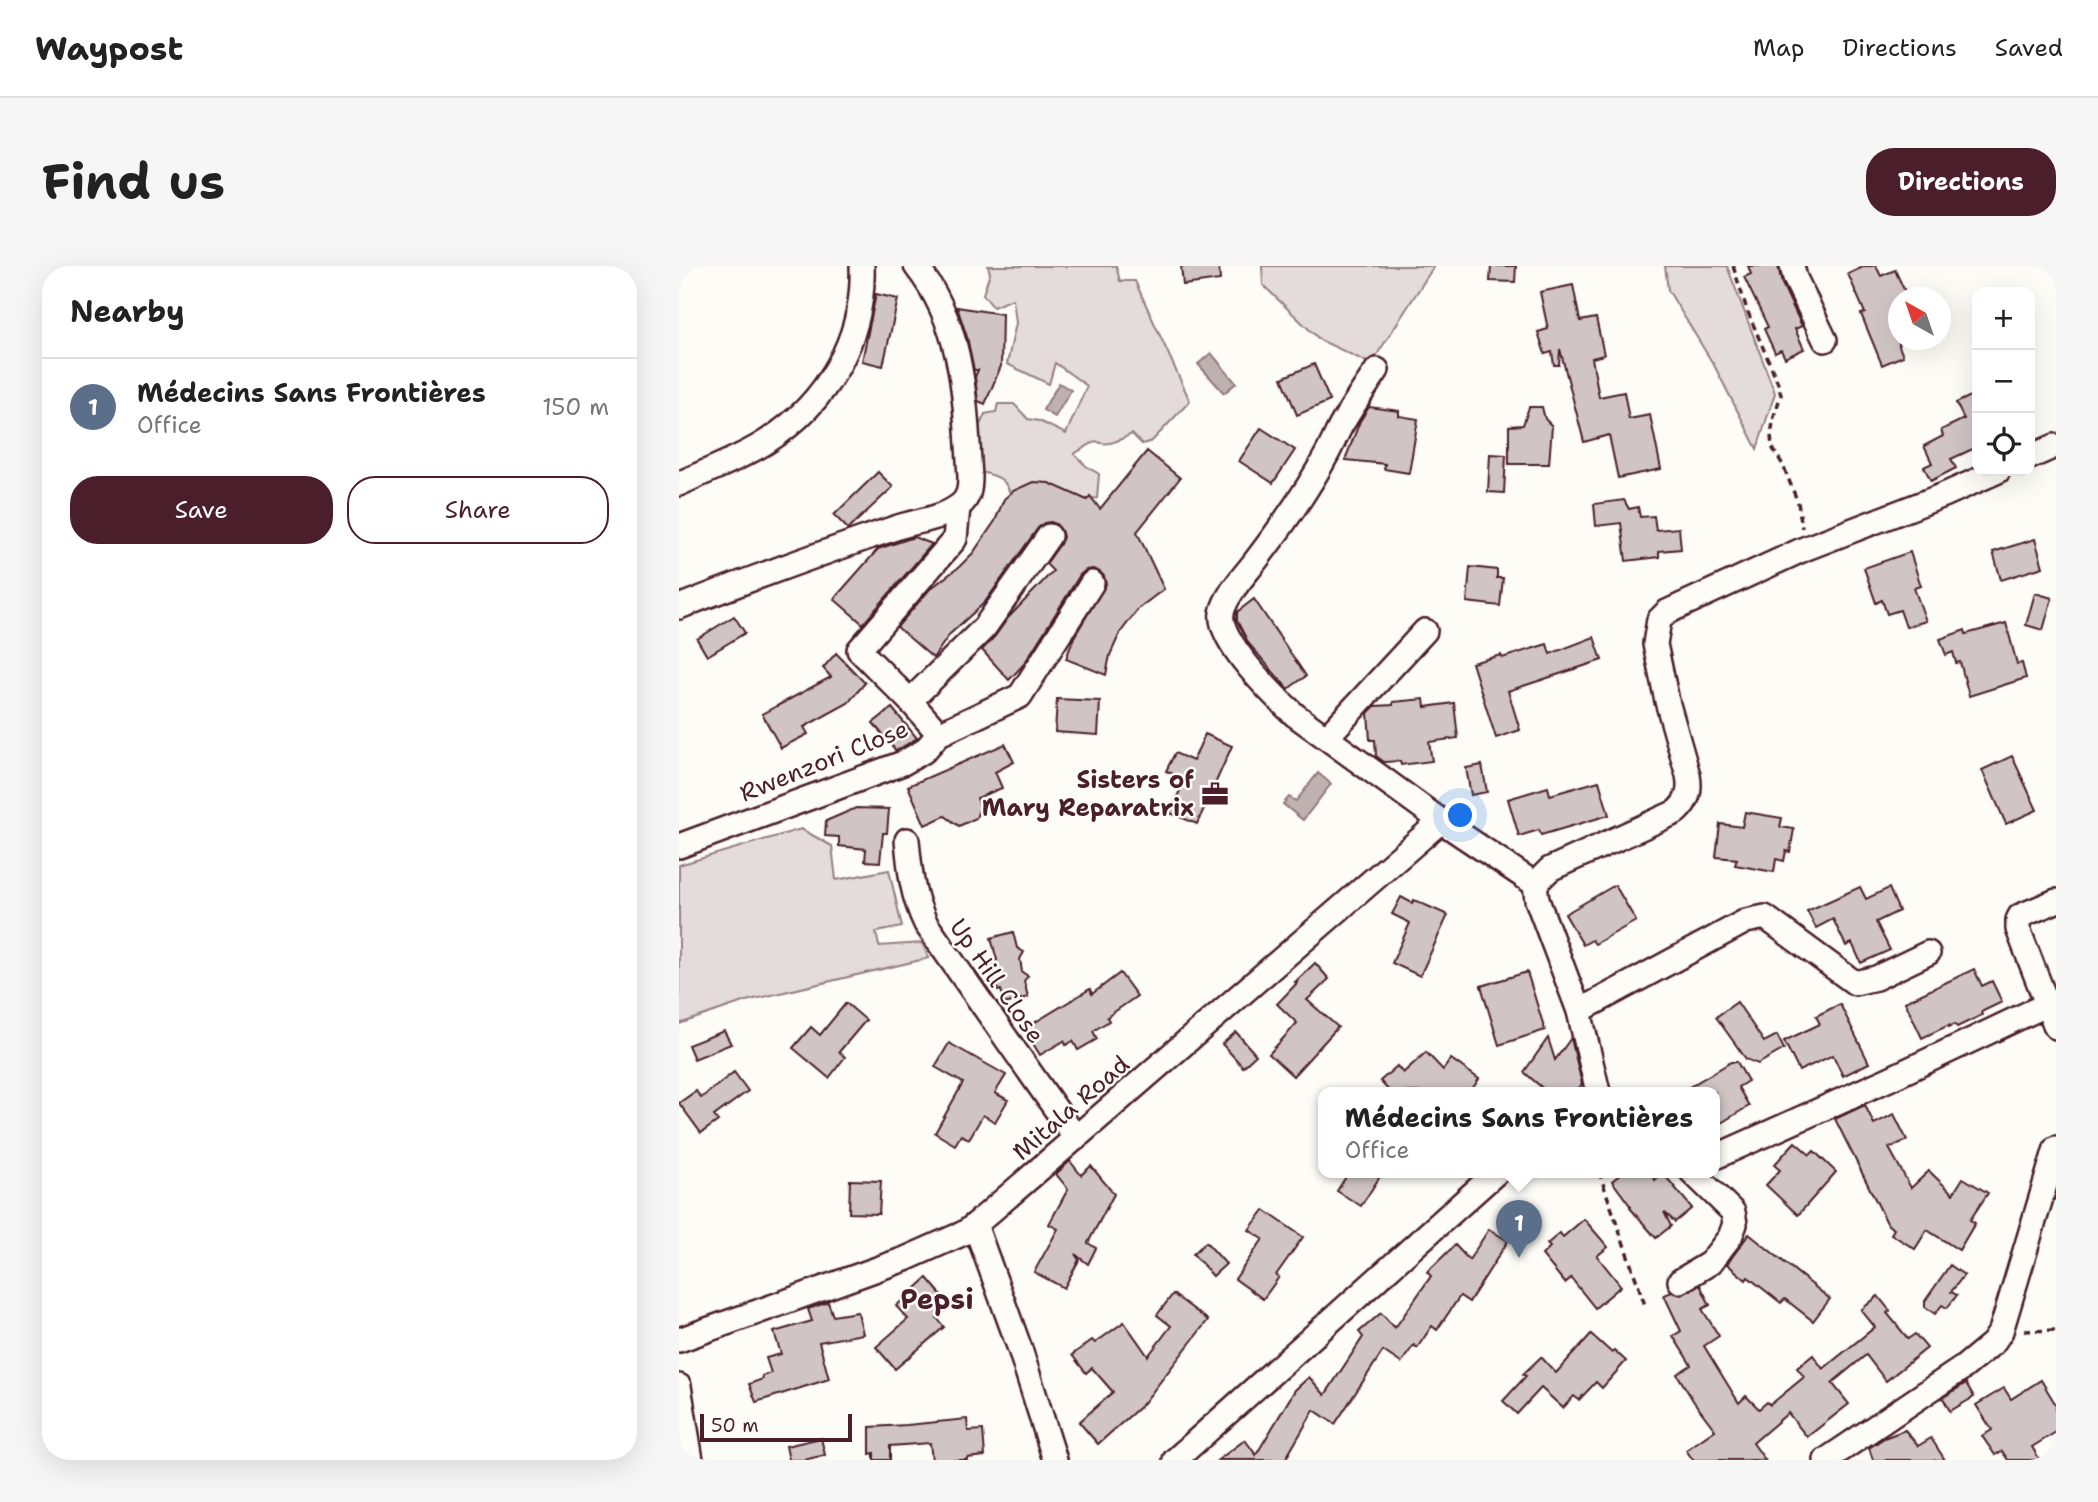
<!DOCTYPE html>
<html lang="en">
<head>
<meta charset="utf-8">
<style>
	body { margin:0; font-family:"Shantell Sans",sans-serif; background:#f6f6f6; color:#222 }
	.controls { position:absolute; right:21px; top:21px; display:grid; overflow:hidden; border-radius:14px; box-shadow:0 7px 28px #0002 }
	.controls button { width:63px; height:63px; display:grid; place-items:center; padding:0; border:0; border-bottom:2px solid #e0e0e0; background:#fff; color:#222; font:35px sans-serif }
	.compass { position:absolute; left:1209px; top:21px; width:63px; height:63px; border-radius:50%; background:#fff; box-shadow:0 7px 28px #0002; rotate:320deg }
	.scale { position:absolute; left:21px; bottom:18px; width:152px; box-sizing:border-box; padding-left:7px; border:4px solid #4a1f2b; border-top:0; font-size:19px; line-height:24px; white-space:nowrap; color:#4a1f2b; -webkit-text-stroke:5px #fdfcf7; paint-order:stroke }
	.you { position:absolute; left:782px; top:550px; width:24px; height:24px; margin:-18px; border:5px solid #fff; border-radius:50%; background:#1a73e8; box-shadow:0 0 0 10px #1a73e833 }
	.badge { display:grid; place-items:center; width:46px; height:46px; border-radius:50%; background:#4a1f2b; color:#fff; font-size:23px; font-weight:700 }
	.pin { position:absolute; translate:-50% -58px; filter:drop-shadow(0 2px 4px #0008) }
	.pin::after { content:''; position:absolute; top:37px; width:24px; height:21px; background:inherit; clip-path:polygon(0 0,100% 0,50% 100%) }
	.popup { position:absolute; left:639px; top:821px; width:402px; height:91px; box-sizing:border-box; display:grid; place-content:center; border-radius:14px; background:#fff; filter:drop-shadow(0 2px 5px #0005); font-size:23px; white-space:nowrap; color:#767676 }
	.popup b { font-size:26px; color:#222 }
	.popup::after { content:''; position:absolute; left:50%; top:100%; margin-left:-14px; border:14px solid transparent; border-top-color:#fff }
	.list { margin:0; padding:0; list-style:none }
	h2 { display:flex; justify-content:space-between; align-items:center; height:91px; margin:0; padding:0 28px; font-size:30px }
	h2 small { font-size:23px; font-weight:400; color:#767676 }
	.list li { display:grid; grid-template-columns:46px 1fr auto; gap:21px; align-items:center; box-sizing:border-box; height:98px; padding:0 28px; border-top:2px solid #e0e0e0 }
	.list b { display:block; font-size:26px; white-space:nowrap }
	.list p { margin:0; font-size:23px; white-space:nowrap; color:#767676 }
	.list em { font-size:23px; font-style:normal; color:#767676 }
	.actions { display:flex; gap:14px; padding:21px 28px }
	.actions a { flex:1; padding:16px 0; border:2px solid #4a1f2b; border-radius:28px; text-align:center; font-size:24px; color:#4a1f2b }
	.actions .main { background:#4a1f2b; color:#fff }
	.icon { flex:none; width:38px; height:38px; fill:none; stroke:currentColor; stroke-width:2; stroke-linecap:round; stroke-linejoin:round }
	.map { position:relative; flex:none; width:1377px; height:1194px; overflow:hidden; border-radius:28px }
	header { display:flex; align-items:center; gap:42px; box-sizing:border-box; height:98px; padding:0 35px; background:#fff; border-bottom:2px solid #e0e0e0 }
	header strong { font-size:33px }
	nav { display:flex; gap:38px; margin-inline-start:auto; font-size:24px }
	.intro { display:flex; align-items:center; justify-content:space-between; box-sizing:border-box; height:168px; padding:0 42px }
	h1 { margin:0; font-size:49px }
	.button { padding:18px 32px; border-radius:28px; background:#4a1f2b; color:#fff; font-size:24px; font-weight:700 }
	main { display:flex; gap:42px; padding:0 42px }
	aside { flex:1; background:#fff; border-radius:28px; box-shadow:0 7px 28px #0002 }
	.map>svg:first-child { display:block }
</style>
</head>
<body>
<header>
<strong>Waypost</strong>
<nav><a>Map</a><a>Directions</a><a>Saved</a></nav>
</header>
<div class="intro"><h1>Find us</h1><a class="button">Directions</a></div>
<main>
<aside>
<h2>Nearby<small></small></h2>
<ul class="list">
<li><span class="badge" style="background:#5c6f8a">1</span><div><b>Médecins Sans Frontières</b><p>Office</p></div><em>150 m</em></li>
</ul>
<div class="actions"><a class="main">Save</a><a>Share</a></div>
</aside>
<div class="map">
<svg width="1377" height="1194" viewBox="0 0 1377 1194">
	<rect width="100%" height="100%" fill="#fdfcf7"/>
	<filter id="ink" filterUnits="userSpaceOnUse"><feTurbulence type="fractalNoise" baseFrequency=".0143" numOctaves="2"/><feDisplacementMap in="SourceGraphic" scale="14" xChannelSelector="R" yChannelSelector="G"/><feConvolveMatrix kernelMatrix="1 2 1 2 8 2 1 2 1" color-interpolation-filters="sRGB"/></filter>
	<g filter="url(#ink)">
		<g fill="#e3dcda" stroke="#967e82" stroke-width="2">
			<path d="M309,0h128l4,15h15l55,120 -38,40 -10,3 -10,-10c-11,5 -25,14 -36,7l-22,13 12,12 13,8 -2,24 -38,4 -45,2c-9,-24 -8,-26 -33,-32l-4,-41 8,-17 11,-2 2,-8h16l14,15 11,2 27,13 21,-48 -32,-23 -6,21 -42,-20 9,-41 -3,-24 -20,8 -10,-13 7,-21z"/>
			<polygon points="583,0 755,0 692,98 641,74 584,19"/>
			<polygon points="986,0 1048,0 1096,127 1078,183 1036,101 989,24"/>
			<polygon points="122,563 153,580 157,614 210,604 223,661 197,666 200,680 243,677 250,692 67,735 0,758 0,599"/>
		</g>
		<g fill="#c0b1b1" stroke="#91777b" stroke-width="2">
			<polygon points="532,87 557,117 545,127 519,98"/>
			<polygon points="380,117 392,124 376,151 364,144"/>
			<polygon points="639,507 652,518 624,554 604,538 610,531 617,535"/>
		</g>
		<g fill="#d0c5c4" stroke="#4a1f2b" stroke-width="2">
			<polygon points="502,0 540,0 541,14 504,19"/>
			<polygon points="812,0 837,0 836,16 811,15"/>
			<polygon points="1069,0 1099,0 1103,18 1123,60 1116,63 1125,83 1106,92 1102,84 1096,87 1085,63 1089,61 1065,11 1072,8"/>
			<polygon points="1186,0 1197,0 1202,10 1216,4 1229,32 1220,32 1220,80 1224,90 1203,99 1182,48 1186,47 1169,8"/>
			<polygon points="894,19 901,55 917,52 925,89 913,92 920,131 945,126 950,153 971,149 982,203 939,212 930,169 905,176 881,83 880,99 875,99 873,86 866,88 859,66 869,63 861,26"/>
			<polygon points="197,28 219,33 204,100 183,95"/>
			<polygon points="278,41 323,48 322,100 306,138 299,135 296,111 299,104 295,104 288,71"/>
			<polygon points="635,98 651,135 618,149 603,112"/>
			<polygon points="1298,127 1298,181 1272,193 1277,202 1252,215 1245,201 1253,197 1245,180 1264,170 1262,164 1285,153 1277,137"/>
			<polygon points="690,141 720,145 720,150 739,153 730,207 705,203 706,198 666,194 681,155"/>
			<polygon points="850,141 863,141 866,153 873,160 870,198 830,198 830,160 844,159"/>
			<polygon points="582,162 616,184 594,217 560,195"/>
			<polygon points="468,185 501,212 458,266 485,323 460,342 441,367 431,389 427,409 387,393 395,371 427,318 425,310 421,306 414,303 407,304 401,309 345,398 330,414 303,384 316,370 329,352 374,305 367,298 381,278 384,271 382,264 377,258 372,256 365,257 359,262 306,336 271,368 254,392 218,361 251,323 280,301 294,287 316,255 325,233 334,225 354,216 370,217 408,234 411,230 421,243"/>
			<polygon points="811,188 827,189 825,227 809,226"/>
			<polygon points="199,206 214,221 169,263 155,249"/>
			<polygon points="945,234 950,243 959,241 961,251 975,250 977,264 1000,262 1002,283 980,285 980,291 947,295 942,257 917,260 915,238"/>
			<polygon points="235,271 253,278 184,358 155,333 199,283"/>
			<polygon points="1356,273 1364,301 1322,314 1314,286"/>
			<polygon points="1231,286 1242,320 1235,322 1247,355 1227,361 1221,344 1208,348 1203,334 1197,337 1185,302"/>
			<polygon points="791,301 818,304 818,312 824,312 821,340 788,336"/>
			<polygon points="1356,327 1373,332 1364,364 1347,359"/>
			<polygon points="575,333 627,410 609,423 570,378 558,355 558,346"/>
			<polygon points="55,350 66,367 28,390 18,373"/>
			<polygon points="1327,357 1338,398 1343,397 1347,412 1290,430 1281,396 1277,397 1274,386 1267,389 1261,373 1286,364 1287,368"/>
			<polygon points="915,371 923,394 829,425 841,464 817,472 793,397 822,389 823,392 868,378 871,388"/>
			<polygon points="157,387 186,417 169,437 125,461 129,468 102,482 83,448 152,411 144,402"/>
			<polygon points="378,433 421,435 419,469 376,466"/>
			<polygon points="745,433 746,441 775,437 779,472 750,476 753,495 722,499 721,495 705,496 697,490 696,474 691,474 689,447 696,440 714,439 714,436"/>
			<polygon points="213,442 238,472 217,485 194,457"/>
			<polygon points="526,468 553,480 518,558 491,547 506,513 487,505 496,487 514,495"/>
			<polygon points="326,478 335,496 316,506 323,522 298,532 301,541 297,552 280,560 266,550 246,559 229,520"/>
			<polygon points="1333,490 1358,544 1327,558 1303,504"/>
			<polygon points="803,499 808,526 792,529 787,502"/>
			<polygon points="920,515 930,549 862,569 860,564 840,570 829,533 869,521 871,529"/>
			<polygon points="177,542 210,543 208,567 204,567 201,596 186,595 187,583 160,580 160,571 146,570 147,555"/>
			<polygon points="1066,546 1103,552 1101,561 1115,563 1111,586 1107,585 1105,595 1097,593 1095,606 1056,599 1058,593 1037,591 1041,558 1063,561"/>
			<polygon points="936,619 957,655 916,678 913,674 904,679 886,648"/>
			<polygon points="1181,621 1187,633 1210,622 1220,645 1197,656 1211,684 1182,697 1173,677 1167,680 1154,653 1137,662 1128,645"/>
			<polygon points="722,631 733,637 735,634 769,649 741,710 713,697 731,657 713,648"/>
			<polygon points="334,666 338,682 345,686 341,693 343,706 349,710 345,715 349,731 326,738 322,724 319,725 311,695 318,694 312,672"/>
			<polygon points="636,697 650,713 628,734 659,761 614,810 590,788 618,757 598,738 618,717 616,716"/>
			<polygon points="1295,703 1303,720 1313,715 1323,736 1302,746 1303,749 1278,761 1276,758 1270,761 1270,759 1243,772 1226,736"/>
			<polygon points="848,706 866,764 820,779 802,720"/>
			<polygon points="441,707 458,730 428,751 430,755 414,765 418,773 399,784 394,775 387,779 385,775 361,789 345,763 411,723 413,728"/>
			<polygon points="1058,736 1085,776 1098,769 1105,783 1079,798 1067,793 1037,751"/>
			<polygon points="167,737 187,754 160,786 166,791 150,812 114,782 132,761 141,769"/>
			<polygon points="1161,738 1190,797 1164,810 1154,789 1120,805 1105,775 1141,758 1137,750"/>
			<polygon points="45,765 52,778 15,793 9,779"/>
			<polygon points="557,766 577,789 564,801 543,778"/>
			<polygon points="869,772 876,794 892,772 903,818 897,826 868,826 845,806"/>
			<polygon points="270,777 327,809 316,827 329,834 316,856 304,849 290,873 282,869 276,879 256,867 284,817 256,801"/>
			<polygon points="747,786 764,804 772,793 800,813 791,826 711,826 701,815 718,800 724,807"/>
			<polygon points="1052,796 1058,796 1069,815 1059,821 1070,840 1042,857 1036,848 1036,826 1002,826"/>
			<polygon points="55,806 69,825 35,850 39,855 22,867 0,837 17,825 22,832"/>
			<polygon points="1186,839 1195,858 1215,848 1228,874 1210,882 1232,922 1250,905 1274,928 1284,912 1309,927 1291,954 1296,957 1280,984 1248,964 1236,983 1212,968 1215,963 1209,959 1156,853"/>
			<polygon points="1116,876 1131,889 1135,885 1157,906 1119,949 1087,919 1101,904 1095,899"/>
			<polygon points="391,895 402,909 412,900 435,928 409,977 417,982 409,998 396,988 400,994 385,1022 355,1006 379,963 370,958 389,923 377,908"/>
			<polygon points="670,906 704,906 682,940 658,925"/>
			<polygon points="944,906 970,906 976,914 984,907 1013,942 996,956 985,946 992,960 977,972 951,942 952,941 933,915"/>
			<polygon points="171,914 202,915 200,948 170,947"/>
			<polygon points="585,944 624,971 597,1009 600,1011 584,1033 556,1013 584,973 570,964"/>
			<polygon points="905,953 929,981 918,990 942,1020 916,1042 892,1012 886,1017 863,989 871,981 868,978 881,967 884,971"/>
			<polygon points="810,963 829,975 790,1036 781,1030 758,1064 753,1060 738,1082 735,1079 722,1097 704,1085 656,1158 635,1144 606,1194 539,1194 566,1174 577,1189 616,1124 630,1111 646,1129 684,1071 680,1066 702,1047 716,1062 752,1010 748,1006 776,979 790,994"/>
			<polygon points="1070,968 1151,1033 1134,1055 1106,1033 1102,1037 1069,1011 1067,1014 1048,998"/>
			<polygon points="527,976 547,998 534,1010 514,988"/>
			<polygon points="1271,999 1285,1009 1272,1026 1278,1029 1268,1042 1263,1039 1256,1048 1246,1041 1246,1035"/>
			<polygon points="248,1012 272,1040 258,1052 265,1061 216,1103 197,1081 229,1053 217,1040"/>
			<polygon points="1021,1019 1031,1039 1023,1043 1040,1070 1025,1080 1060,1137 1067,1130 1080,1143 1088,1136 1091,1139 1125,1111 1118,1102 1134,1089 1144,1103 1196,1061 1182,1044 1199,1030 1211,1045 1208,1047 1229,1073 1236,1068 1248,1082 1207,1115 1187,1089 1153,1117 1170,1138 1128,1171 1109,1147 1074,1177 1086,1194 1014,1194 1007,1184 1036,1164 1015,1136 998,1108 1012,1099 994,1070 1002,1065 985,1029 993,1026 1002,1029"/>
			<polygon points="494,1028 529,1054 464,1138 419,1178 400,1156 434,1126 413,1102 407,1107 393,1089 413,1074 416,1077 445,1056 469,1090 492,1060 478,1049"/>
			<polygon points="149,1036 154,1050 179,1046 184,1068 140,1076 150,1113 77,1136 70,1118 84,1113 83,1110 92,1107 87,1092 102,1088 95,1066 133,1055 129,1043"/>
			<polygon points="912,1068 933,1087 935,1084 947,1095 923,1122 917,1116 900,1134 895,1130 884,1142 862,1122 838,1148 824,1135 847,1110 844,1108 862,1091 877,1107"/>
			<polygon points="1362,1114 1377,1139 1377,1166 1353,1181 1361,1194 1329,1194 1323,1185 1316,1189 1303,1170 1313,1164 1297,1139 1325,1122 1332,1133"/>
			<polygon points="1287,1117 1295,1131 1271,1145 1264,1132"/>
			<polygon points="288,1153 289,1165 304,1164 306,1190 288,1192 288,1194 253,1194 251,1177 211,1180 211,1194 195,1194 195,1187 191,1188 191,1161 228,1159"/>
			<polygon points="1226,1164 1239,1180 1252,1172 1266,1194 1194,1194 1190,1182 1205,1172"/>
			<polygon points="142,1172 146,1189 125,1194 110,1194 107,1180"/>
		</g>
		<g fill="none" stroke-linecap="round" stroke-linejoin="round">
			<defs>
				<g id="minor">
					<polyline points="1113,0 1116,12 1146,74"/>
					<path d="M698,104c-11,16 -22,32 -32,49 -7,10 -11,22 -17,33 -20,38 -45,73 -71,107 -11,15 -31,35 -35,54 -5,27 53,84 73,102l146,106 94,63 2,16 42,111 19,81"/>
					<polyline points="1351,191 1376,180"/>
					<path d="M0,218c29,-14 61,-25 87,-42 61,-39 99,-104 96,-176"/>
					<path d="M0,341c71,-28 143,-54 216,-79 20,-7 48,-9 65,-23 9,-7 10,-17 10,-28 -5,-76 -5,-149 -54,-211"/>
					<polyline points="231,435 305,362 370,270"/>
					<polyline points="260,468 231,435 180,384 276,273 279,241"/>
					<polyline points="648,471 746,365"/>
					<path d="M228,574c3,32 5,55 19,84l150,214"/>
					<polyline points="0,580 224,497 245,485 260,468 341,430 413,317"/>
					<path d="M856,618l15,-15 126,-57c12,-11 15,-21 12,-37l-21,-74 -12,-57 4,-24 8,-8 137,-63 140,-54 54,-24"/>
					<polyline points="1377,635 1341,650 1339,654 1339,663 1377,761"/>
					<polyline points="900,745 1067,655 1086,651 1176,717 1197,712 1249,687"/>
					<polyline points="1036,891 1210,813 1367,739"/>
					<polyline points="296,959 341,1083 376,1194"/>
					<polyline points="1001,1015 1031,997 1051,971 1056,958 1054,946 1013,906"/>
					<polyline points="0,1074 226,993 285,967 296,959 762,555"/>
					<polyline points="0,1120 12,1194"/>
					<polyline points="496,1194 818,906"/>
					<polyline points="1147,1194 1285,1101 1314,1077 1322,1065 1377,882"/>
				</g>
			</defs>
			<use href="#minor" stroke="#4a1f2b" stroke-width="28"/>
			<g stroke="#4a1f2b" stroke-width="3.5" stroke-dasharray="7 5" stroke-linecap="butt">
				<polyline points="1054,0 1068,44 1099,117 1102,129 1095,150 1092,169 1093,181 1104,199 1119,237 1123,262"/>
				<polyline points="920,906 967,1042"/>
				<polyline points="1345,1065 1377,1064"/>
			</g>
			<use href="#minor" stroke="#fdfcf7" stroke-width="23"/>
		</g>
	</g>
	<defs>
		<symbol id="office-bare" viewBox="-9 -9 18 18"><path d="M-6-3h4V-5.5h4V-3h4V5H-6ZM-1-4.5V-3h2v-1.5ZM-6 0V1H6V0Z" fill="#4a1f2b" stroke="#fdfcf7" stroke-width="2.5" paint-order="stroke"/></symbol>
	</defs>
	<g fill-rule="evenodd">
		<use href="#office-bare" x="517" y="509" width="38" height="38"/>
	</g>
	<g text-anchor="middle" stroke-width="5" stroke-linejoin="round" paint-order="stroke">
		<g font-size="24" fill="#4a1f2b" stroke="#fdfcf7">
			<text transform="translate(145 495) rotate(-22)" y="8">Rwenzori Close</text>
			<text transform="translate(318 715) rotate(55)" y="8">Up Hill Close</text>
			<text transform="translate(392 842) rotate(-41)" y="8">Mitala Road</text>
		</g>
		<g font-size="24" font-weight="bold" fill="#4a1f2b" stroke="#fdfcf7" text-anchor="end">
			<text x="515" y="522">Sisters of<tspan x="515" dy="28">Mary Reparatrix</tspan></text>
		</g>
		<g font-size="28" font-weight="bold" fill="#4a1f2b" stroke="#fdfcf7">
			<text x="258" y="1043">Pepsi</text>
		</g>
	</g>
</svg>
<div class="controls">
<button>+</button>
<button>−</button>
<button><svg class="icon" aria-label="locate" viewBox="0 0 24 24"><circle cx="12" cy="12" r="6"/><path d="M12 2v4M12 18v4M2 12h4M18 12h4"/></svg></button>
</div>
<svg class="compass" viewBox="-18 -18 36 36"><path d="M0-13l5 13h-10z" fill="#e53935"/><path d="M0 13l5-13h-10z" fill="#767676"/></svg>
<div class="scale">50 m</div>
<div class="you"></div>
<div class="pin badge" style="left:840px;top:992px;background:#5c6f8a">1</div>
<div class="popup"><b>Médecins Sans Frontières</b>Office</div>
</div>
</main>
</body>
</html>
